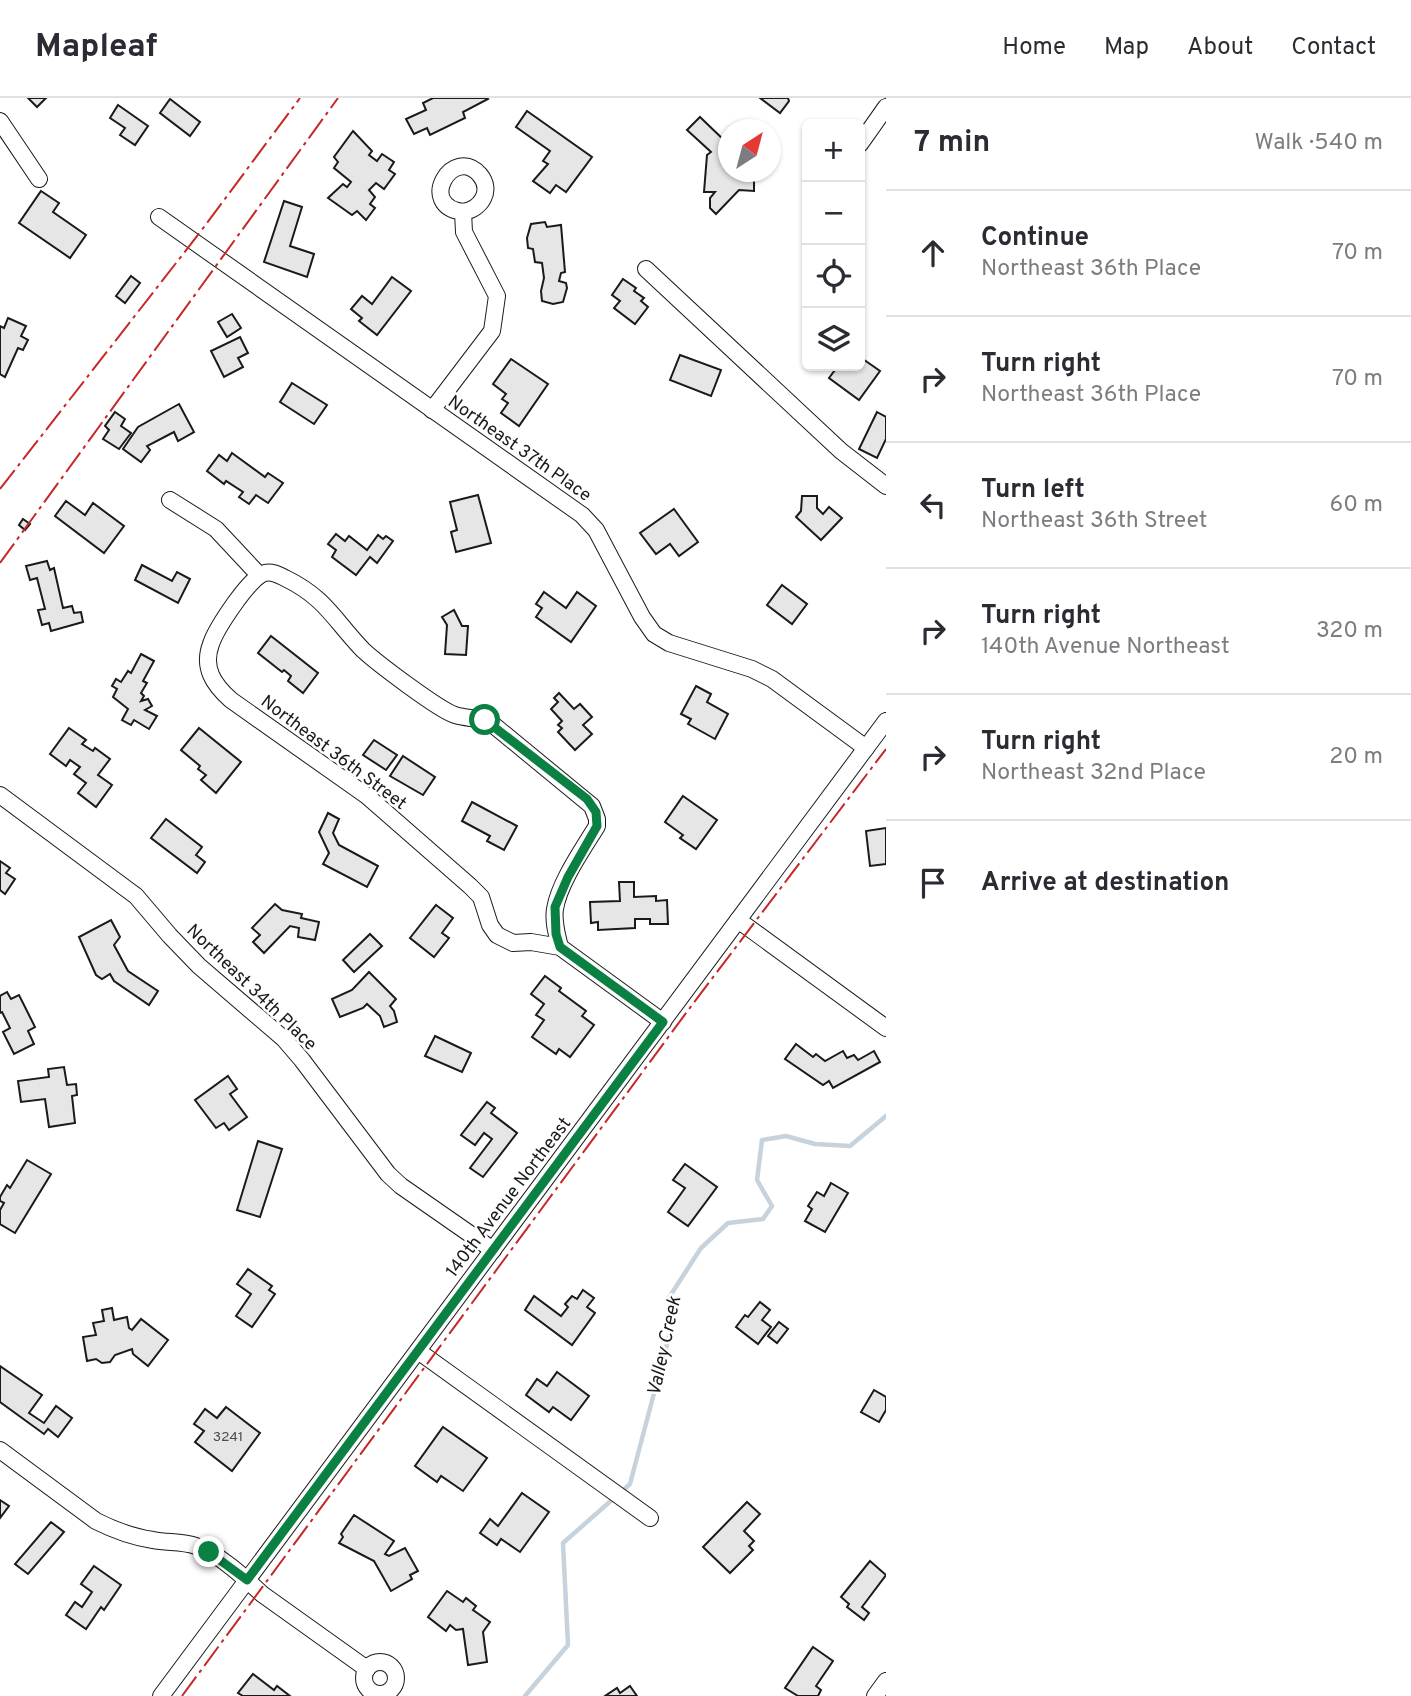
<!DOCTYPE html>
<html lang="en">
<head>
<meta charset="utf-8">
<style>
	body { margin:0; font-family:Overpass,sans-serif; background:#f2f2f3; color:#2b2b33 }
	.controls { position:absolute; right:21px; top:21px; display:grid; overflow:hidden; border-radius:10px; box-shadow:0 2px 5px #0004 }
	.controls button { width:63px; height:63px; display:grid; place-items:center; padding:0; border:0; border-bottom:2px solid #e1e1e2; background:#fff; color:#2b2b33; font:35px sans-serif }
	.compass { position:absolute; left:718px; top:21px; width:63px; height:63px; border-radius:50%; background:#fff; box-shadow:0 2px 5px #0004; rotate:36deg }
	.stop { position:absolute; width:21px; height:21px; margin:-16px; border:5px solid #0b8043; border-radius:50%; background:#fff }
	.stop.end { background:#0b8043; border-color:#fff; box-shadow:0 2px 7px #0008 }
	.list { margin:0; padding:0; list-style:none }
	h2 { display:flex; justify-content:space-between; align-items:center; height:91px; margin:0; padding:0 28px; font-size:30px }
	h2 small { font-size:23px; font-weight:400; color:#7c7c81 }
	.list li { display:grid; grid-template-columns:46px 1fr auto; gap:21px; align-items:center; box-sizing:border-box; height:126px; padding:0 28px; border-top:2px solid #e1e1e2 }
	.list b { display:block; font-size:26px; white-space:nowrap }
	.list p { margin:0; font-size:23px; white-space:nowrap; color:#7c7c81 }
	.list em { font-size:23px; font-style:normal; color:#7c7c81 }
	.icon { flex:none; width:38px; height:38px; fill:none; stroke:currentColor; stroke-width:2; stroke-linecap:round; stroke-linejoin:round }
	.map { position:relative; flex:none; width:886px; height:1598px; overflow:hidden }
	header { display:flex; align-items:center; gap:42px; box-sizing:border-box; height:98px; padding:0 35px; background:#fff; border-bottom:2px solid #e1e1e2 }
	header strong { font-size:33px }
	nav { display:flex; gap:38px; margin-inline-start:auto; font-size:24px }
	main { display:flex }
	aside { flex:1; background:#fff }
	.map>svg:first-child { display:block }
</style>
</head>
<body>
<header>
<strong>Mapleaf</strong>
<nav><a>Home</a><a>Map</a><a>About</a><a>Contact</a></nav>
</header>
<main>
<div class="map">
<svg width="886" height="1598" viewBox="0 0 886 1598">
	<rect width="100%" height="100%" fill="#fff"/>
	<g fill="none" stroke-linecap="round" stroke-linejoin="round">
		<polyline stroke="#c6d2dc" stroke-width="4.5" points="525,1598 568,1547 563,1445 630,1386 671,1231 670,1198 701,1150 728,1125 763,1121 772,1108 757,1082 762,1042 786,1038 815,1046 850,1048 886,1018"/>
	</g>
	<g fill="#e6e6e6" stroke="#1a1a1a" stroke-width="2">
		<polygon points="28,0 46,0 37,9"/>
		<polygon points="433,0 487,0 488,1 463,14 465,20 430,37 427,30 414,36 406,21 426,12 423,5"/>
		<polygon points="760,0 788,0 789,3 780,15"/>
		<polygon points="170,1 200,24 190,38 160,15"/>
		<polygon points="118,7 148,28 135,47 120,37 125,30 110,20"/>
		<polygon points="527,13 592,59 566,94 556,87 550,95 533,83 548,66 543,63 550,53 516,29"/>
		<polygon points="700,19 728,46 729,74 740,74 740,79 754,80 754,93 739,92 716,116 710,110 710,100 715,94 704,94 707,57 711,54 687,32"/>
		<polygon points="353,33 372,53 369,57 377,63 382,56 394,64 389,72 395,76 384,91 376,85 369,92 375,99 370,106 375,110 366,122 357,113 352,117 328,100 343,86 347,89 351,84 334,70 338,64 334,59"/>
		<polygon points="41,93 59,105 53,114 86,137 70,160 19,125"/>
		<polygon points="284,103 302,109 290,148 314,156 307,179 264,164"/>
		<polygon points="545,124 547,129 561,127 565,174 561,175 559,183 566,185 567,190 563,204 553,206 542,203 541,193 544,180 542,165 535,164 533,151 528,150 527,140 531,126"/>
		<polygon points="131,178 140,185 125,205 116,198"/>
		<polygon points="392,179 411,193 377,237 359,223 362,220 351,211 362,198 372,206"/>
		<polygon points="623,181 636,190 634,193 644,200 641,203 648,209 635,226 614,210 620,203 612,197"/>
		<polygon points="232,216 241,230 227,239 218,224"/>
		<polygon points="8,220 26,228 21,238 28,242 23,252 18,250 5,279 0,276 0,228 4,230"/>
		<polygon points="240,239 248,255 238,260 243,269 224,279 211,253"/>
		<polygon points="680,257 721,272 711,298 670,282"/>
		<polygon points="860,259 880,273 859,302 829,280 838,268 860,268"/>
		<polygon points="511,261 548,286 519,328 501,315 508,305 502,301 506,296 493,286"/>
		<polygon points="292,285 327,307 314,326 280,304"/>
		<polygon points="179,306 194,334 178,343 174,334 147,348 150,352 141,364 123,351 138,329"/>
		<polygon points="115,314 125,321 121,328 131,335 119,351 103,341 109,332 105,328"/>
		<polygon points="877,314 886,319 886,341 877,360 859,351"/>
		<polygon points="232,355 265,379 268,375 283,385 268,405 256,397 249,406 239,399 243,394 226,383 224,386 207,373 219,357 227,363"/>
		<polygon points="478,397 491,445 456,454 451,434 457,432 450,404"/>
		<polygon points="802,398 817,398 817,410 823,416 829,409 842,420 821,442 796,419 801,413"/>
		<polygon points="66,403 85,417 93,405 124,428 104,455 55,418"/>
		<polygon points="674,411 698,444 679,458 670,446 656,456 640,435"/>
		<polygon points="23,421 30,426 25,432 19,427"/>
		<polygon points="336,436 345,443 349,438 367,452 378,437 383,441 386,438 393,443 377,465 370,459 356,477 332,459 336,452 328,446"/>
		<polygon points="47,463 50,472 54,470 63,510 72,508 74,515 81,514 83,524 51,533 49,525 42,527 38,512 45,511 37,480 30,482 26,468"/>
		<polygon points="142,467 172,483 177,474 190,481 178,505 135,482"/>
		<polygon points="782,487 807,506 792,526 767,507"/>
		<polygon points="544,494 566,510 577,494 596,508 571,544 536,519 542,510 536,506"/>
		<polygon points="454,512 462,528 468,528 466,557 445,556 447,527 442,519"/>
		<polygon points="271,538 318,575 303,595 288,583 291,578 284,572 282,574 258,555"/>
		<polygon points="141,556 154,563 143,583 147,585 141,595 144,598 141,603 148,601 152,608 145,612 157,618 149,631 134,622 131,627 122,622 128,611 113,599 117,591 112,588 116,581 121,584 128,573 131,575"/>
		<polygon points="696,588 711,596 707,604 728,616 715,641 688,626 691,621 681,616"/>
		<polygon points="559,595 574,611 580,606 592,619 583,627 592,636 575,652 558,634 562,630 558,627 562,623 551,611 558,604 554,600"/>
		<polygon points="69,630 86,642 82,646 93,653 95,650 110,661 98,677 112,687 96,709 78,695 86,685 74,676 80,669 70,662 66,668 50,656"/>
		<polygon points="199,630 241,664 216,695 201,682 206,677 198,671 200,668 181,652"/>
		<polygon points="374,642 397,657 386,672 363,657"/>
		<polygon points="403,658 435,679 423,697 390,678"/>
		<polygon points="683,698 717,722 696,751 680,740 683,737 665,724"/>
		<polygon points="472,704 517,728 504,752 487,743 490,738 462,723"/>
		<polygon points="328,715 339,721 333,735 339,747 378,768 367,789 323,766 329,755 319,734"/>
		<polygon points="166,721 202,749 196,757 205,764 197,775 151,740"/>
		<polygon points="886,730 886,766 870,768 866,733"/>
		<polygon points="0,763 10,770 6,775 15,781 5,796 0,792"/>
		<polygon points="619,784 634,784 634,799 656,798 656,803 667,802 668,826 650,826 650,821 635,821 635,830 598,832 598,824 591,825 590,804 620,803"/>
		<polygon points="275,806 282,812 302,816 301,820 319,824 315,842 298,839 299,830 290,828 264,855 253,844 260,837 252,830"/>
		<polygon points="436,807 453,820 442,835 449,840 434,859 410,840"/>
		<polygon points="111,822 120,839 114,847 128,873 158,893 149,907 114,883 110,876 102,881 96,877 79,839"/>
		<polygon points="370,836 382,848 354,874 343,862"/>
		<polygon points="369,874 396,901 390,908 394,913 397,924 384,929 380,918 367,906 363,910 340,919 332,901 352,892"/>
		<polygon points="545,878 561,890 559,893 586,913 582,918 594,927 570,959 559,951 556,956 532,939 544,922 536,917 544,906 531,896"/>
		<polygon points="7,894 11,901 19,897 35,929 28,933 34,946 14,956 3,934 10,930 2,914 0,915 0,898"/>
		<polygon points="435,938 471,955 462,974 425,958"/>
		<polygon points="796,946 813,959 816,956 825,963 843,953 847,960 854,957 858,962 874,953 880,964 833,990 829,983 823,987 785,961"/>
		<polygon points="64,969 67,987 76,986 77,997 72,998 75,1025 49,1029 45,1001 21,1004 18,983 49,979 48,971"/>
		<polygon points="228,978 237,991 230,996 247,1019 229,1032 224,1025 216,1030 195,1002"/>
		<polygon points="487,1004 495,1010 491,1015 517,1035 483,1079 470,1070 492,1041 484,1035 475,1047 461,1037"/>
		<polygon points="258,1043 282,1051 260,1119 237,1112"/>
		<polygon points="27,1062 51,1076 15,1135 0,1126 0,1112 4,1105 0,1103 0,1099 7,1087 10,1090"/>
		<polygon points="685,1066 717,1089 688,1128 668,1114 685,1090 673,1082"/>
		<polygon points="831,1085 848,1095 825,1134 805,1123 812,1111 808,1108 817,1094 824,1098"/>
		<polygon points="248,1171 272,1188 269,1192 275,1196 252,1229 236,1218 251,1196 237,1186"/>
		<polygon points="583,1192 594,1200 587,1209 595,1215 572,1247 525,1212 534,1198 561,1218 568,1209 565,1206 572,1198 577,1201"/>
		<polygon points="760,1204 770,1212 762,1222 771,1229 758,1246 736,1229 745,1217 748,1219"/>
		<polygon points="112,1210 114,1222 127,1219 129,1230 132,1232 141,1221 168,1242 148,1268 133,1256 132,1251 115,1257 110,1264 102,1265 96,1261 87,1263 83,1239 96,1237 93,1225 104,1223 102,1212"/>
		<polygon points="779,1224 788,1231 777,1245 768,1238"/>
		<polygon points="0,1268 42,1297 29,1315 44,1325 56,1308 72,1320 58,1339 48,1331 44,1336 0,1304"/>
		<polygon points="557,1274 589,1298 571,1322 553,1309 549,1314 526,1297 537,1281 547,1288"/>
		<polygon points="874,1292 886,1299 886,1312 879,1324 861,1314"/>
		<polygon points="226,1309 260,1335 232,1373 195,1344 204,1333 194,1326 205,1311 217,1320"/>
		<polygon points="443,1329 487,1360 463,1393 441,1378 437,1384 415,1368"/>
		<polygon points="522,1395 549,1414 520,1454 501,1441 497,1447 480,1435 490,1421 498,1428"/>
		<polygon points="0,1402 9,1408 0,1420"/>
		<polygon points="747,1404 760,1416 744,1433 754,1443 749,1448 753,1452 730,1475 703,1449"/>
		<polygon points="354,1417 394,1443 385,1456 389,1458 405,1450 418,1473 410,1477 412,1481 391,1493 374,1463 339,1445 343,1439 341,1436"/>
		<polygon points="51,1424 64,1434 28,1476 15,1466"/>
		<polygon points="870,1463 886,1477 862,1509 869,1515 864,1522 847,1509 849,1506 841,1499"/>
		<polygon points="94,1468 121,1487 104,1512 101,1509 86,1531 66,1517 75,1504 82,1509 92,1494 81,1486"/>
		<polygon points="447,1493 463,1504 466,1500 476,1508 473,1512 490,1524 483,1534 487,1564 468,1567 463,1531 456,1532 450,1527 446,1533 428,1519"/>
		<polygon points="813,1549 833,1563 816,1588 821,1592 818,1598 798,1598 785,1590"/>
		<polygon points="253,1576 274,1592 277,1588 290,1598 243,1598 238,1595"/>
		<polygon points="630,1588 637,1598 605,1598 617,1590 620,1595"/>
	</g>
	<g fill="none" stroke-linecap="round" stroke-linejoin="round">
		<defs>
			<g id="minor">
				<polyline points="0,23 39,81"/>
				<polyline points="860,46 886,9"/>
				<polyline points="159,119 582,417 596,432 642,519 654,536 669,545 752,571 772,581 866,650"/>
				<polyline points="646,171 841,353 886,388"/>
				<path d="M432,312l60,-79 5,-35 -33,-64 -1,-20c18,-3 30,-21 17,-37 -27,-31 -64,31 -17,37"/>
				<polyline points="170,402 216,431 259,477"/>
				<polyline points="0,697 136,798 170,838 199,868 284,941 302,962 388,1076 401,1088 493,1152"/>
				<polyline points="738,822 886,930"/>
				<path d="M560,849c-3,-12 -7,-25 -5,-38 4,-26 28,-60 42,-83v-7l-5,-13 -101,-83c-12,-6 -24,-4 -36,-8 -16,-5 -78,-52 -92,-65 -29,-30 -37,-52 -78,-72 -6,-3 -13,-7 -20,-5 -15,3 -49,56 -54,71 -9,24 3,41 20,56l136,96 103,90 11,11 9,28 7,10 16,8 18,-1 29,5 103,75"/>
				<polyline points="418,1253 650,1420"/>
				<path d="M0,1352l96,71c18,9 36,16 57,19 14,3 29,1 43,6 22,7 49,32 66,48l105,75"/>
				<circle cx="380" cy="1580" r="16"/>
				<polyline points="161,1598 886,623"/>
				<polyline points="875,1598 886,1583"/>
			</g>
		</defs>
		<use href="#minor" stroke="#1a1a1a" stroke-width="18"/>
		<use href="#minor" stroke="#fff" stroke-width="16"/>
		<g stroke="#c62828" stroke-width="2" stroke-dasharray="24 5 3.5 5" stroke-linecap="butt">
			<polyline points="0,391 201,133 300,0"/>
			<polyline points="0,465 338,0"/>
			<polyline points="182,1598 689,911 886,651"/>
		</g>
	</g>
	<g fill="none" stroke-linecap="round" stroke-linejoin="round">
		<polyline stroke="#0b8043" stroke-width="9" points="209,1454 247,1482 663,924 560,849 556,836 555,809 568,779 597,728 596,714 587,701 485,622"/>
	</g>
	<g text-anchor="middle" stroke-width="5" stroke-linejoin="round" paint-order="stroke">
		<g font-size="14" fill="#4d4d4d">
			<text x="228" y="1343">3241</text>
		</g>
		<g font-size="18" fill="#1a1a1a" stroke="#fff">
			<text transform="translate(520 350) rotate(35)" y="6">Northeast 37th Place</text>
			<text transform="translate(334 654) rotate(37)" y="6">Northeast 36th Street</text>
			<text transform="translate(252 889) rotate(44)" y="6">Northeast 34th Place</text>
			<text transform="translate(508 1099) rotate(-53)" y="6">140th Avenue Northeast</text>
		</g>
		<g font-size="19" font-style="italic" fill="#1a1a1a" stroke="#fff">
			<text transform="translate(663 1248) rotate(-78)" y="7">Valley Creek</text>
		</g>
	</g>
</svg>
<div class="controls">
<button>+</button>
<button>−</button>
<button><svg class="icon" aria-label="locate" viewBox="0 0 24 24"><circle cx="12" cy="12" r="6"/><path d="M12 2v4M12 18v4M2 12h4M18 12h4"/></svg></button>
<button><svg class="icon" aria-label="layers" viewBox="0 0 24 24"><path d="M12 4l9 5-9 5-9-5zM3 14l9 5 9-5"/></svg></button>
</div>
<svg class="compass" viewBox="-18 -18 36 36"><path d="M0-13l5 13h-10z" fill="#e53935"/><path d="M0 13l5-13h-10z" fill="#7c7c81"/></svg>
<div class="stop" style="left:485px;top:622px"></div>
<div class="stop end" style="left:209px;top:1454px"></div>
</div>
<aside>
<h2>7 min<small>Walk · 540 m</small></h2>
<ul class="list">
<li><svg class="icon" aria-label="ahead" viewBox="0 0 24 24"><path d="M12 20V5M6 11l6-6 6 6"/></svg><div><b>Continue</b><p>Northeast 36th Place</p></div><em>70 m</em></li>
<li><svg class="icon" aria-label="right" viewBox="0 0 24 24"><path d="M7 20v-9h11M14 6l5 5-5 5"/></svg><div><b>Turn right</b><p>Northeast 36th Place</p></div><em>70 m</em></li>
<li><svg class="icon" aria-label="left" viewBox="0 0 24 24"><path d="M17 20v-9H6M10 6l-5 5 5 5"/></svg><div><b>Turn left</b><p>Northeast 36th Street</p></div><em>60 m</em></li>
<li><svg class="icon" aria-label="right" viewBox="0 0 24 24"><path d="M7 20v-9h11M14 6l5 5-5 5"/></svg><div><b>Turn right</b><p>140th Avenue Northeast</p></div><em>320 m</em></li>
<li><svg class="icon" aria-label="right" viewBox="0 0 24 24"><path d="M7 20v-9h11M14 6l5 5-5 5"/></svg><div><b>Turn right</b><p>Northeast 32nd Place</p></div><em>20 m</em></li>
<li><svg class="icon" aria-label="arrive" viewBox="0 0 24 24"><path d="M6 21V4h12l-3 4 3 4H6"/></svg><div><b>Arrive at destination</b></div></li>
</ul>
</aside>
</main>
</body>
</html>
